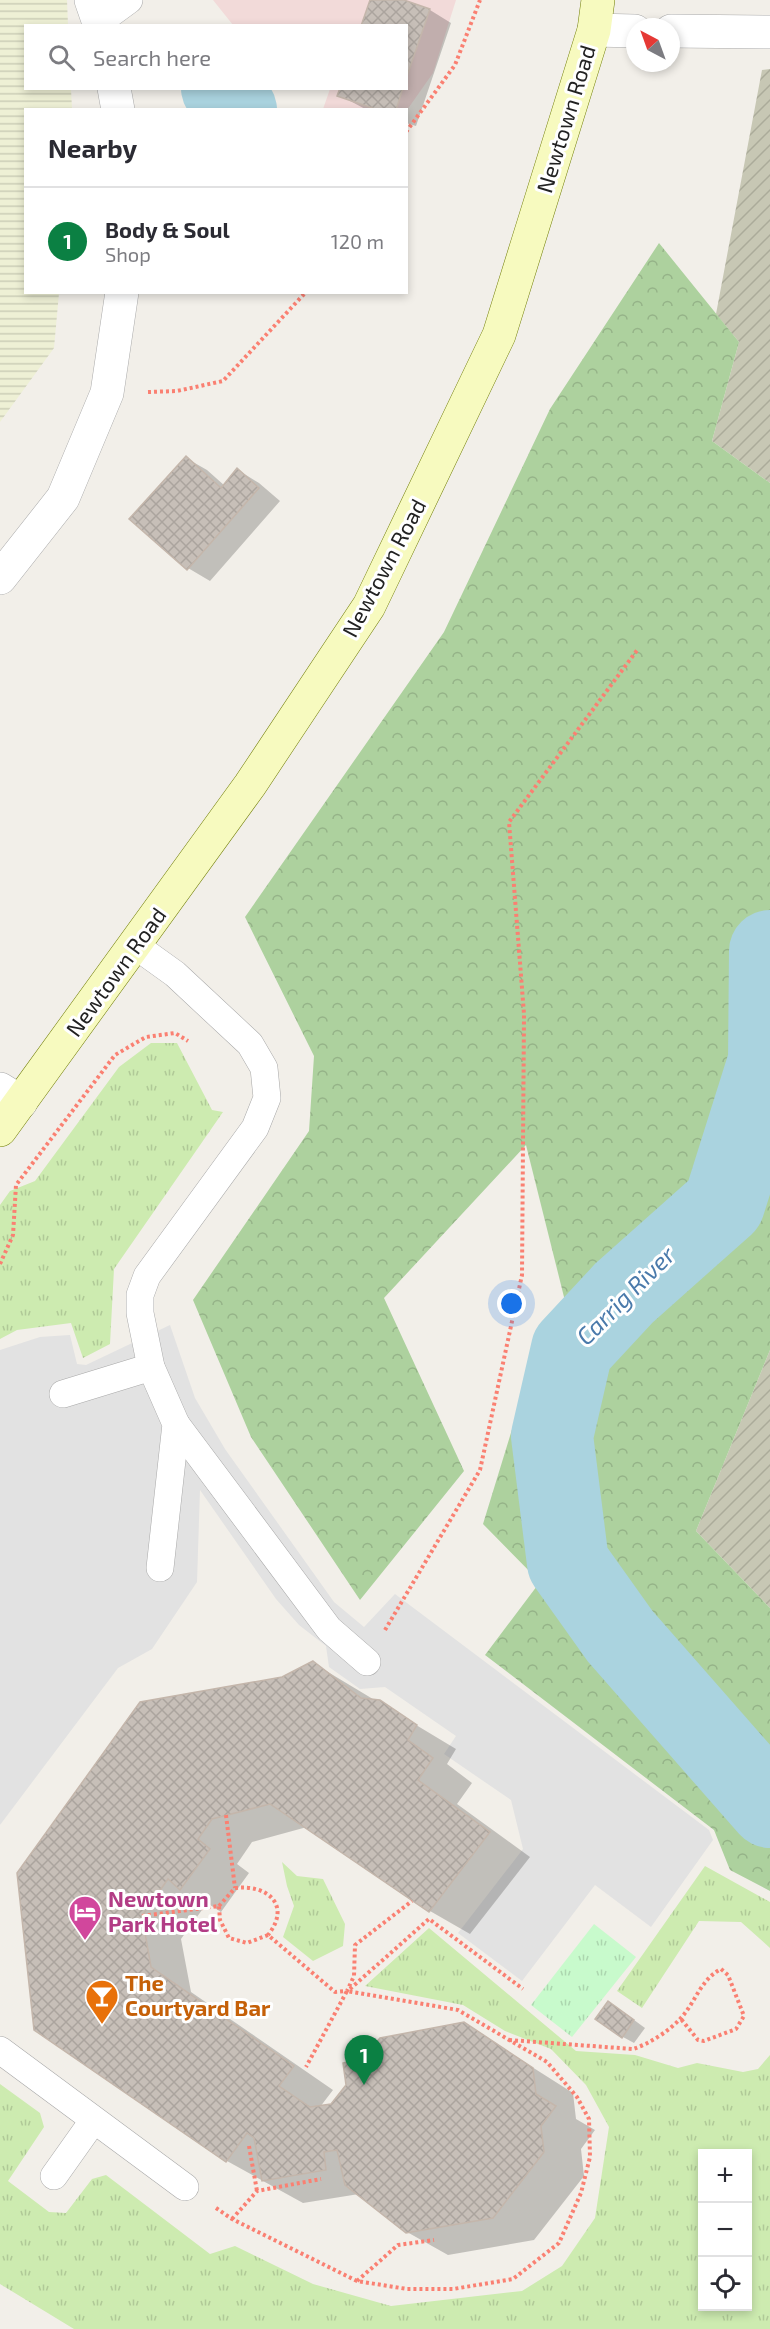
<!DOCTYPE html>
<html lang="en">
<head>
<meta charset="utf-8">
<style>
	body { margin:0; font-family:"Exo 2",sans-serif; background:#f2f2f3; color:#2b2b33 }
	.controls { position:absolute; right:18px; bottom:18px; display:grid; overflow:hidden; border-radius:0px; box-shadow:0 3px 9px #0003 }
	.controls button { width:54px; height:54px; display:grid; place-items:center; padding:0; border:0; border-bottom:2px solid #e1e1e2; background:#fff; color:#2b2b33; font:30px sans-serif }
	.compass { position:absolute; left:626px; top:18px; width:54px; height:54px; border-radius:50%; background:#fff; box-shadow:0 3px 9px #0003; rotate:319deg }
	.you { position:absolute; left:512px; top:1304px; width:21px; height:21px; margin:-15px; border:4px solid #fff; border-radius:50%; background:#1a73e8; box-shadow:0 0 0 9px #1a73e833 }
	.badge { display:grid; place-items:center; width:39px; height:39px; border-radius:50%; background:#0b8043; color:#fff; font-size:20px; font-weight:700 }
	.pin { position:absolute; translate:-50% -50px; filter:drop-shadow(0 2px 3px #0008) }
	.pin::after { content:''; position:absolute; top:32px; width:21px; height:18px; background:inherit; clip-path:polygon(0 0,100% 0,50% 100%) }
	.list { margin:0; padding:0; list-style:none }
	h2 { display:flex; justify-content:space-between; align-items:center; height:78px; margin:0; padding:0 24px; font-size:26px }
	h2 small { font-size:20px; font-weight:400; color:#7c7c81 }
	.list li { display:grid; grid-template-columns:39px 1fr auto; gap:18px; align-items:center; box-sizing:border-box; height:108px; padding:0 24px; border-top:2px solid #e1e1e2 }
	.list b { display:block; font-size:22px; white-space:nowrap }
	.list p { margin:0; font-size:20px; white-space:nowrap; color:#7c7c81 }
	.list em { font-size:20px; font-style:normal; color:#7c7c81 }
	.icon { flex:none; width:33px; height:33px; fill:none; stroke:currentColor; stroke-width:2; stroke-linecap:round; stroke-linejoin:round }
	.map { position:relative; flex:none; width:770px; height:2329px; overflow:hidden }
	.search { position:absolute; background:#fff; box-shadow:0 3px 9px #0003; left:24px; top:24px; width:384px; height:66px; display:flex; align-items:center; gap:15px; box-sizing:border-box; padding:0 21px; border-radius:0px; color:#7c7c81; font-size:22px }
	.panel { position:absolute; background:#fff; box-shadow:0 3px 9px #0003; left:24px; top:108px; width:384px; height:186px; border-radius:0px }
	.map>svg:first-child { display:block }
</style>
</head>
<body>
<div class="map">
<svg width="770" height="2329" viewBox="0 0 770 2329">
	<defs>
		<pattern id="construction-furrows" width="10" height="10" patternUnits="userSpaceOnUse" patternTransform="scale(1.5)"><rect width="10" height="10" fill="#c7c7b4"/><path d="M-1 1l2-2M0 10L10 0M9 11l2-2" fill="none" stroke="#abab9a"/></pattern>
		<pattern id="farmland-rules" width="6" height="5" patternUnits="userSpaceOnUse" patternTransform="scale(1.5)"><rect width="6" height="5" fill="#eef0d5"/><path d="M0 2.5h6" fill="none" stroke="#ccceb7"/></pattern>
		<pattern id="grass-tufts" width="24" height="20" patternUnits="userSpaceOnUse" patternTransform="scale(1.5)"><rect width="24" height="20" fill="#cdebb0"/><path d="M3 7l-1-3M5 7V3M7 7l1-3M15 17l-1-3M17 17v-4M19 17l1-3" fill="none" stroke="#b0c997"/></pattern>
		<pattern id="forest-crowns" width="20" height="18" patternUnits="userSpaceOnUse" patternTransform="scale(1.5)"><rect width="20" height="18" fill="#add19e"/><path d="M2 6a3 3 0 1 1 6 0M12 15a3 3 0 1 1 6 0" fill="none" stroke="#95b388"/></pattern>
		<pattern id="park-tufts" width="24" height="20" patternUnits="userSpaceOnUse" patternTransform="scale(1.5)"><rect width="24" height="20" fill="#c8facc"/><path d="M3 7l-1-3M5 7V3M7 7l1-3M15 17l-1-3M17 17v-4M19 17l1-3" fill="none" stroke="#acd6af"/></pattern>
		<pattern id="building-cross-hatch" width="8" height="8" patternUnits="userSpaceOnUse" patternTransform="scale(1.5)"><rect width="8" height="8" fill="#c7bfb8"/><path d="M0 0l8 8M0 8l8-8" fill="none" stroke="#aba49e"/></pattern>
	</defs>
	<rect width="100%" height="100%" fill="#f2efe9"/>
	<polygon fill="#f2dad9" points="213,0 456,0 433,73 407,110 323,109 330,89 406,88 406,26 233,25"/>
	<g fill="url(#construction-furrows)">
		<polygon points="770,69 770,483 712,441 739,342 716,314 762,70"/>
		<polygon points="770,1350 770,1608 696,1531"/>
	</g>
	<polygon fill="url(#farmland-rules)" points="0,0 67,0 68,25 26,26 26,88 71,89 72,109 26,110 26,292 59,293 54,348 0,422"/>
	<g fill="url(#grass-tufts)" fill-rule="evenodd">
		<polygon points="151,1043 177,1043 212,1110 223,1112 114,1269 110,1344 83,1358 71,1323 17,1330 0,1339 0,1205 10,1191 35,1181 119,1067"/>
		<polygon points="282,1862 297,1876 323,1879 345,1924 343,1946 313,1961 283,1937 294,1906 287,1886"/>
		<polygon points="705,1866 770,1902 770,1948 741,1922 699,1921 642,2008 617,1991"/>
		<path d="M429,1928l147,123 59,4 43,13 19,-5 46,9 15,-3 12,-14v274h-696l-74,-45v-200l40,29 4,14 -36,54 41,31 17,1 26,-34 14,-4 104,79 25,-8 78,38 78,22 131,-15 40,-25 33,-48 14,-91 -23,-42 -35,-36 -46,-18 -42,-26 -98,-19zM702,2154h46v152h-46z"/>
	</g>
	<polygon fill="url(#forest-crowns)" points="659,243 739,342 712,441 770,483 770,1350 696,1531 770,1608 770,1891 730,1870 714,1830 485,1655 540,1582 483,1524 521,1400 566,1305 526,1145 384,1298 464,1471 360,1600 251,1437 193,1300 309,1131 314,1056 245,917 444,632 550,409"/>
	<polygon fill="url(#park-tufts)" points="594,1924 636,1957 572,2037 531,2005"/>
	<polygon fill="#e2e2e2" points="170,1325 195,1398 225,1449 334,1602 364,1627 395,1594 709,1830 713,1840 651,1927 595,1885 522,1981 458,1933 523,1849 511,1800 444,1754 456,1736 385,1687 360,1689 329,1667 326,1646 299,1625 276,1599 200,1490 197,1582 152,1649 118,1668 0,1825 0,1350 40,1337 70,1335 77,1364 86,1365"/>
	<g fill="#0003">
		<polygon points="371,0 399,0 430,10 451,23 416,126 406,123 406,110 367,110 339,95 341,88 406,88 406,26"/>
		<polygon points="186,458 207,470 225,486 238,470 259,483 280,501 210,581 188,568"/>
		<polygon points="313,1663 456,1749 447,1764 472,1783 457,1804 530,1857 470,1934 430,1911 307,1827 252,1842 237,1864 249,1873 221,1912 207,1903 181,1939 191,1992 333,2090 320,2107 332,2106 464,2024 573,2093 576,2119 595,2130 581,2149 584,2176 534,2240 448,2255 407,2232 359,2194 303,2203 227,2161 35,2029 283,1679"/>
		<polygon points="619,2009 645,2028 634,2043 623,2037"/>
	</g>
	<g fill="none" stroke-linecap="round" stroke-linejoin="round">
		<g stroke="#aad3df" stroke-width="82">
			<polyline points="222,88 236,110"/>
			<polyline points="770,951 769,1061 724,1204 624,1293 572,1349 552,1436 568,1563 620,1636 770,1807"/>
		</g>
	</g>
	<g fill="url(#building-cross-hatch)" stroke="#c4b6ab" stroke-width="1.5">
		<polygon points="370,0 404,0 430,9 406,79 406,26 361,26"/>
		<polygon points="340,88 403,88 396,110 378,110 337,96"/>
		<polygon points="186,456 221,488 237,468 259,488 187,570 129,519"/>
		<polygon points="313,1661 361,1698 380,1700 417,1725 408,1740 433,1758 418,1780 490,1832 429,1912 270,1804 212,1819 198,1839 210,1849 180,1890 168,1879 142,1916 151,1967 294,2066 279,2086 310,2107 331,2104 346,2085 343,2063 363,2058 380,2038 464,2022 533,2068 536,2094 556,2106 541,2126 544,2152 493,2218 406,2233 345,2185 337,2150 324,2152 326,2170 262,2181 254,2138 247,2133 226,2162 34,2030 17,1873 140,1702 282,1677"/>
		<polygon points="608,2001 634,2020 622,2038 595,2019"/>
	</g>
	<g fill="none" stroke-linecap="round" stroke-linejoin="round">
		<defs>
			<g id="service">
				<polyline points="99,22 129,0"/>
				<polyline points="136,946 175,974 250,1044 264,1068 267,1098 255,1128 147,1276 140,1295 140,1313 151,1367 176,1424 160,1568"/>
				<polyline points="63,1394 151,1367"/>
				<polyline points="176,1424 329,1629 367,1662"/>
				<polyline points="0,2050 185,2187"/>
				<polyline points="54,2176 93,2121"/>
			</g>
			<g id="minor">
				<polyline points="91,0 100,26"/>
				<polyline points="114,88 118,110"/>
				<polyline points="0,578 63,498 107,393 122,292"/>
				<polyline points="0,1089 21,1102"/>
			</g>
			<g id="tertiary">
				<polyline points="594,30 635,31"/>
				<polyline points="671,31 770,32"/>
			</g>
			<polyline id="secondary" points="0,1130 250,785 369,606 499,335 594,30 598,0"/>
		</defs>
		<use href="#service" stroke="#a9a9a9" stroke-width="28"/>
		<use href="#minor" stroke="#a9a9a9" stroke-width="34"/>
		<use href="#tertiary" stroke="#a9a9a9" stroke-width="34"/>
		<use href="#secondary" stroke="#707d05" stroke-width="34"/>
		<g stroke="#fa8072" stroke-width="4" stroke-dasharray="3 3" stroke-linecap="butt">
			<polyline points="406,132 455,65 480,0"/>
			<polyline points="148,392 177,391 223,381 306,292"/>
			<polyline points="0,1264 13,1235 16,1185 115,1055 146,1037 175,1033 188,1041"/>
			<polyline points="385,1630 480,1470 522,1275 524,1014 509,822 638,649"/>
			<polyline points="226,1815 235,1888"/>
			<path d="M219,1906l16,-18c32,-4 57,17 33,47"/>
			<polyline points="142,1916 219,1906 220,1920 229,1938 247,1943 268,1935 335,1992 347,1991 354,1976 355,1945 412,1901"/>
			<polyline points="350,1989 429,1919 523,1989"/>
			<path d="M509,2040l124,9c16,-5 36,-18 47,-30 16,-17 20,-39 41,-50l7,6 16,41 -8,13 -32,12 -6,-1 -17,-21"/>
			<polyline points="249,2146 257,2191"/>
			<polyline points="216,2208 232,2219 357,2281 407,2289 453,2289 513,2279 559,2243 581,2193 590,2157 589,2119 577,2097 547,2062 458,2010 347,1991 306,2067"/>
			<polyline points="232,2219 257,2191 321,2179"/>
			<polyline points="357,2281 398,2245 434,2240"/>
		</g>
		<use href="#service" stroke="#fff" stroke-width="27"/>
		<use href="#minor" stroke="#fff" stroke-width="33"/>
		<use href="#tertiary" stroke="#fff" stroke-width="33"/>
		<use href="#secondary" stroke="#f7fabf" stroke-width="33"/>
	</g>
	<defs>
		<symbol id="hotel-pin" viewBox="-11 -11 22 30"><path d="M0 17L-7.5 6A9.5 9.5 0 1 1 7.5 6Z" fill="#d1479c" stroke="#fff"/><path d="M-6-4.5h1.5V1H6V5H4.5V3h-9V5H-6ZM-4 0a1.8 1.8 0 1 1 3.6 0ZM.5 0V-2.5h3Q6-2.5 6 0Z" fill="#fff"/></symbol>
		<symbol id="bar-pin" viewBox="-11 -11 22 30"><path d="M0 17L-7.5 6A9.5 9.5 0 1 1 7.5 6Z" fill="#e8710a" stroke="#fff"/><path d="M-6-5H6L.8 .8V4.5H3.5V6h-7V4.5H-.8V.8Z" fill="#fff"/></symbol>
	</defs>
	<g fill-rule="evenodd">
		<use href="#hotel-pin" x="66" y="1893" width="38" height="52"/>
		<use href="#bar-pin" x="83" y="1977" width="38" height="52"/>
	</g>
	<g text-anchor="middle" stroke-width="6" stroke-linejoin="round" paint-order="stroke">
		<g font-size="22" fill="#222" stroke="#fff">
			<text transform="translate(566 119) rotate(-73)" y="8">Newtown Road</text>
			<text transform="translate(384 568) rotate(-62)" y="8">Newtown Road</text>
			<text transform="translate(116 972) rotate(-54)" y="8">Newtown Road</text>
		</g>
		<g font-size="22" font-weight="bold" fill="#b23c85" stroke="#fff" text-anchor="start">
			<text x="108" y="1907">Newtown<tspan x="108" dy="25">Park Hotel</tspan></text>
		</g>
		<g font-size="22" font-weight="bold" fill="#c56008" stroke="#fff" text-anchor="start">
			<text x="125" y="1991">The<tspan x="125" dy="25">Courtyard Bar</tspan></text>
		</g>
		<g font-size="24" font-style="italic" fill="#4a7aab" stroke="#fff">
			<text transform="translate(626 1296) rotate(-45)" y="8">Carrig River</text>
		</g>
	</g>
</svg>
<div class="controls">
<button>+</button>
<button>−</button>
<button><svg class="icon" aria-label="locate" viewBox="0 0 24 24"><circle cx="12" cy="12" r="6"/><path d="M12 2v4M12 18v4M2 12h4M18 12h4"/></svg></button>
</div>
<svg class="compass" viewBox="-18 -18 36 36"><path d="M0-13l5 13h-10z" fill="#e53935"/><path d="M0 13l5-13h-10z" fill="#7c7c81"/></svg>
<div class="you"></div>
<div class="pin badge" style="left:364px;top:2085px">1</div>
<div class="search"><svg class="icon" aria-label="search" viewBox="0 0 24 24"><circle cx="10" cy="10" r="6"/><path d="M15 15l6 6"/></svg>Search here</div>
<section class="panel">
<h2>Nearby<small></small></h2>
<ul class="list">
<li><span class="badge">1</span><div><b>Body &amp; Soul</b><p>Shop</p></div><em>120 m</em></li>
</ul>
</section>
</div>
</body>
</html>
